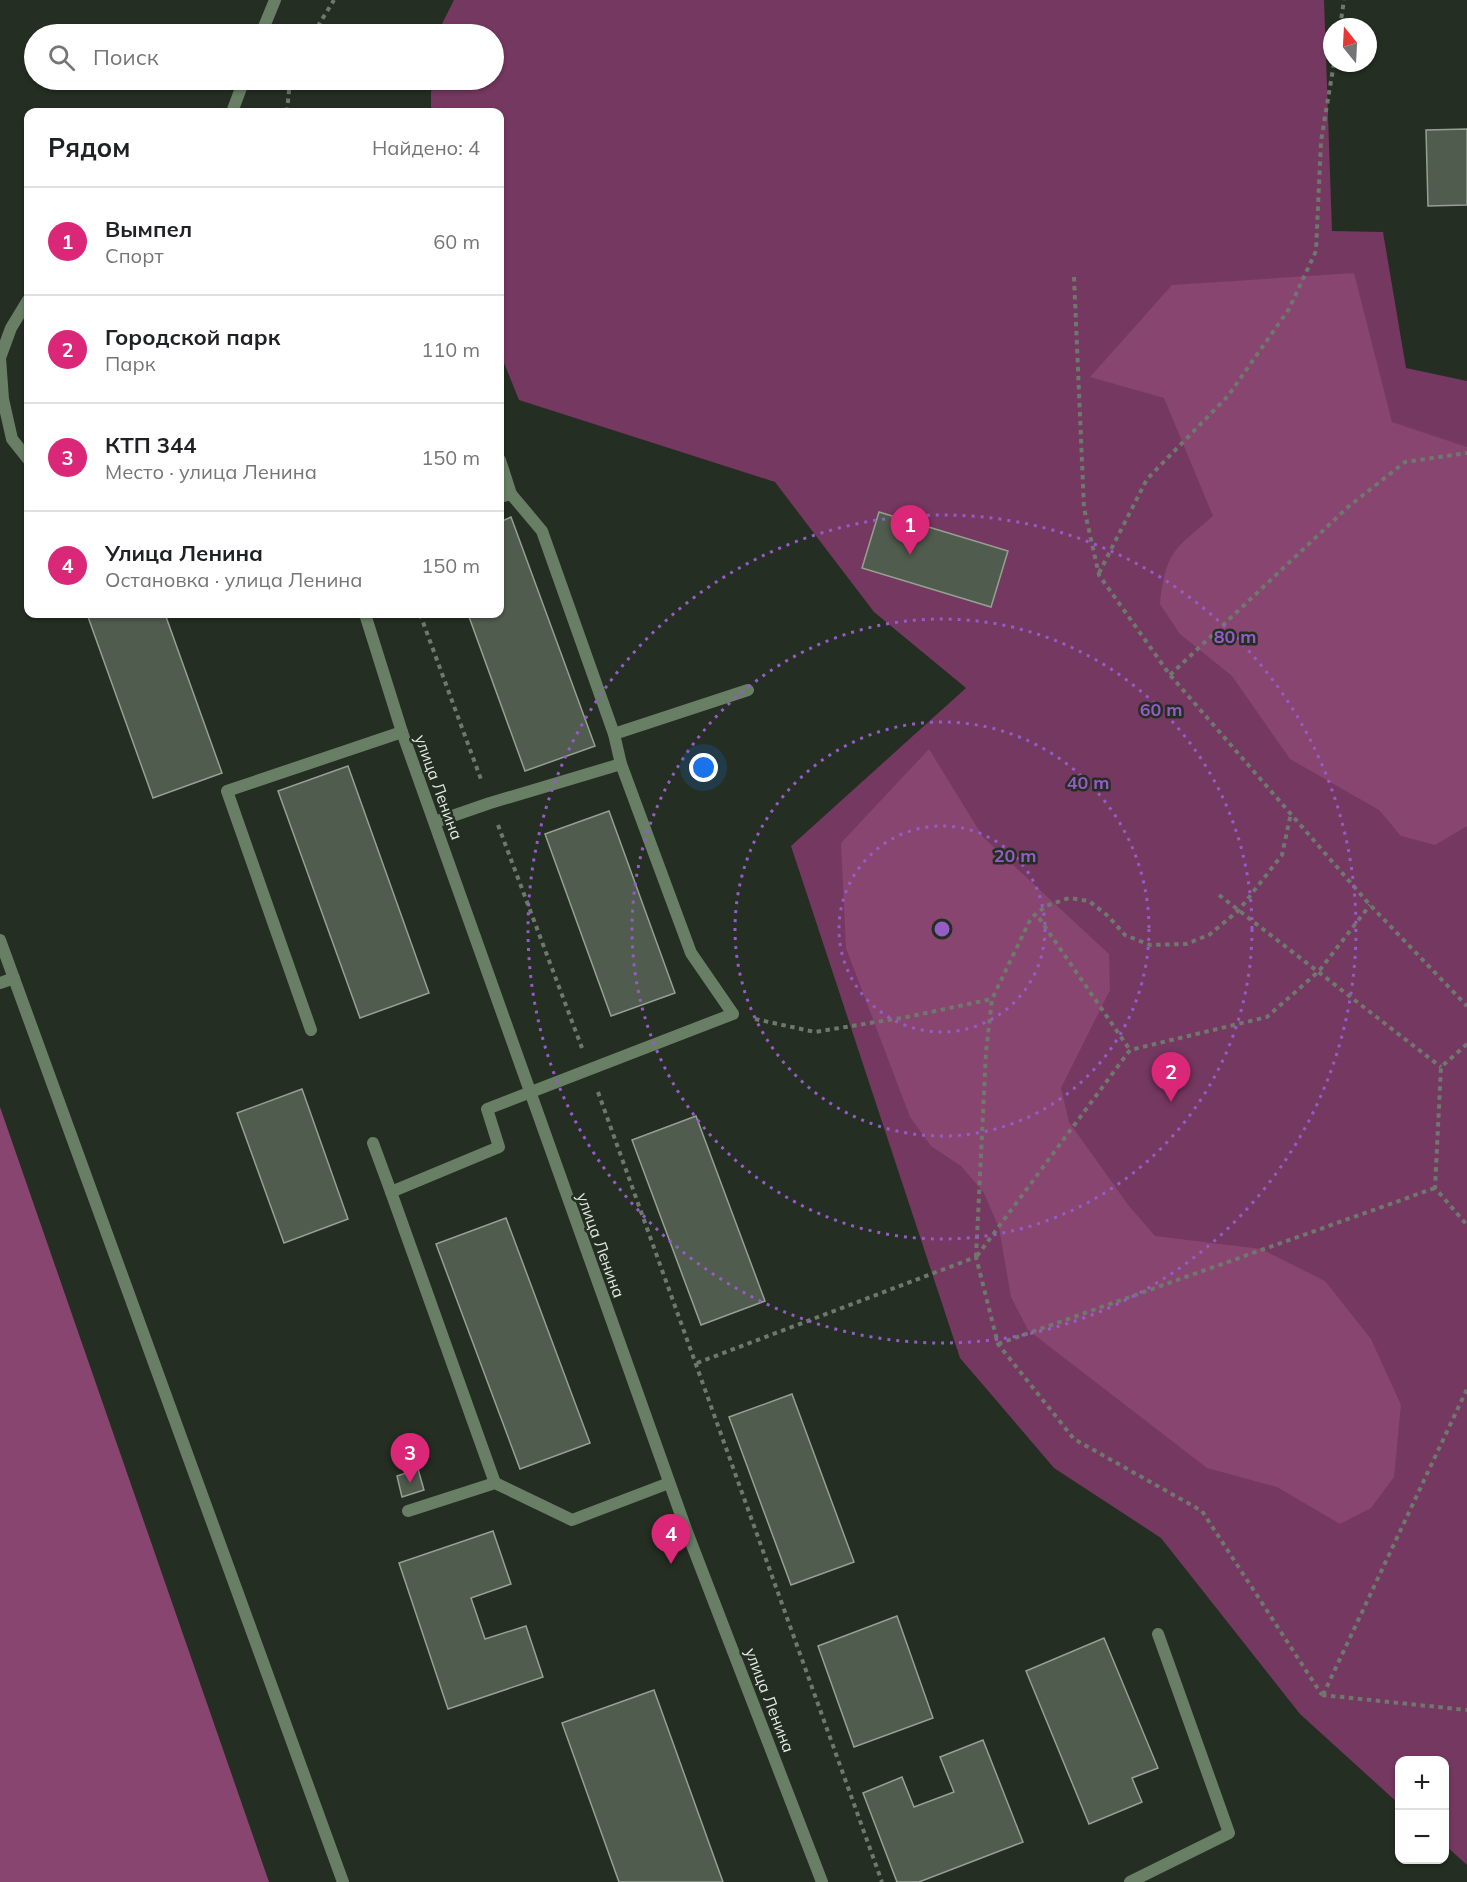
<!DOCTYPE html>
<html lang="ru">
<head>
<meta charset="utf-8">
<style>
	body { margin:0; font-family:Mulish,sans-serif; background:#f6f6f6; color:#202124 }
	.controls { position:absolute; right:18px; bottom:18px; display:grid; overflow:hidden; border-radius:12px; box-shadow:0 2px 4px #0004 }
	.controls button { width:54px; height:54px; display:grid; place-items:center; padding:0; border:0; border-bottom:2px solid #e0e0e0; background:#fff; color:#202124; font:30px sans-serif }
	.compass { position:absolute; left:1323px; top:18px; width:54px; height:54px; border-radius:50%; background:#fff; box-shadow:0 2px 4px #0004; rotate:342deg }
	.you { position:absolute; left:704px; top:768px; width:21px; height:21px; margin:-15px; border:4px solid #fff; border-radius:50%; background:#1a73e8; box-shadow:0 0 0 9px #1a73e833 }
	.badge { display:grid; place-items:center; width:39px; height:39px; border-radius:50%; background:#db2777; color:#fff; font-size:20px; font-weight:700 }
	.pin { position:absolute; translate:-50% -50px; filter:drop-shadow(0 2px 3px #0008) }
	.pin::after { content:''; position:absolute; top:32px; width:21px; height:18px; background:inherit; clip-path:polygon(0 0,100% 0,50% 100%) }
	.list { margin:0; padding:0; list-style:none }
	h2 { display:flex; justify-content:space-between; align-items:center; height:78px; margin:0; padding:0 24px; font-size:26px }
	h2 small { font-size:20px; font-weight:400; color:#757577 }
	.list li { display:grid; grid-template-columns:39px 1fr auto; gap:18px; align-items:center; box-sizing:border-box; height:108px; padding:0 24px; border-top:2px solid #e0e0e0 }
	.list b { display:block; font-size:22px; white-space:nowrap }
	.list p { margin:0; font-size:20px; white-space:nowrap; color:#757577 }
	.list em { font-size:20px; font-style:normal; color:#757577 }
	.icon { flex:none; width:33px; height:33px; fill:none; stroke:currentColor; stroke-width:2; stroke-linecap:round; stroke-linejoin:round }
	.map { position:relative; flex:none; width:1467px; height:1882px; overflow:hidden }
	.search { position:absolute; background:#fff; box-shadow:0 2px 4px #0004; left:24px; top:24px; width:480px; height:66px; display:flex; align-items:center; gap:15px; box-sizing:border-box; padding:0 21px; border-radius:33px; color:#757577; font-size:22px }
	.panel { position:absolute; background:#fff; box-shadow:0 2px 4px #0004; left:24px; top:108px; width:480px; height:510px; border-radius:12px }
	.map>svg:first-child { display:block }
</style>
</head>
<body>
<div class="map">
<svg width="1467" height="1882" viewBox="0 0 1467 1882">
	<rect width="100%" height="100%" fill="#242e22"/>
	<polygon fill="#753860" points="454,0 1324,0 1332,231 1383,232 1406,368 1467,381 1467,1865 1445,1845 1444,1760 1400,1760 1399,1804 1300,1714 1161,1538 1054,1468 960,1358 791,846 966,688 874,612 775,482 519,400 500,353 500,112 431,112 431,80 494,80 494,34 437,34"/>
	<g fill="#874570">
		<path d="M1354,273l38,149 75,25v379l-32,19 -34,-9 -22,-26 -89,-51 -58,-83 -52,-42 -20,-30c6,-53 14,-54 53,-88l-49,-118 -74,-21 82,-92z"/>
		<polygon points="929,749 983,837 1109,954 1110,990 1061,1088 1069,1122 1129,1206 1155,1236 1261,1249 1325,1281 1371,1339 1401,1405 1394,1477 1371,1508 1340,1524 1277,1487 1207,1468 1028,1330 1011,1297 999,1228 984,1193 961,1166 931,1146 910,1117 846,948 841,843"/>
		<polygon points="0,1107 269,1882 0,1882"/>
	</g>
	<g fill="#505c4e" stroke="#94a192" stroke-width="1.5">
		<polygon points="1467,129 1467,205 1428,206 1426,130"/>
		<polygon points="879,512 1008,551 991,607 862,568"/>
		<polygon points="511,517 595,746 525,771 468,614 500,614 500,522"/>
		<polygon points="87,614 165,614 222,773 153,798"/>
		<polygon points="348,766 429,993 360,1018 278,791"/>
		<polygon points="609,811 675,993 611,1016 545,834"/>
		<polygon points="302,1089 348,1219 284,1243 237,1113"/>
		<polygon points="696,1116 765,1301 701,1325 632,1140"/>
		<polygon points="506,1218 590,1443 520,1469 436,1244"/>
		<polygon points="792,1394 854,1562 791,1585 729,1417"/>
		<polygon points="418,1469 424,1490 402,1497 397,1476"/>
		<polygon points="493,1531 511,1584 471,1598 485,1639 526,1626 543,1677 448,1709 399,1563"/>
		<polygon points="897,1616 933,1718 854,1747 818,1646"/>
		<polygon points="1104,1638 1158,1768 1132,1778 1142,1802 1089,1824 1026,1671"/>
		<polygon points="654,1690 723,1882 619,1882 562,1723"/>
		<polygon points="983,1740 1023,1842 919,1882 897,1882 863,1793 902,1777 914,1807 954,1792 940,1757"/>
	</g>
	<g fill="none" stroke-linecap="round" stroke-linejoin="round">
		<g stroke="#6f786d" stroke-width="4" stroke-dasharray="4.5 4.5" stroke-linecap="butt">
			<polyline points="1340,27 1344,0"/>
			<polyline points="313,34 334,0"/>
			<polyline points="287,112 290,80"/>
			<polyline points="1074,277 1084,508 1099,575 1170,675 1370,905 1467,1006"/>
			<polyline points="1099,573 1147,479 1228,396 1289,309 1316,251 1321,141 1334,63"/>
			<polyline points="420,614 482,782"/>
			<polyline points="1170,675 1348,507 1405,462 1467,453"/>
			<polyline points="498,825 582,1048"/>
			<polyline points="1219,895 1441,1067"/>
			<polyline points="1039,918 1130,1050"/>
			<polyline points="755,1019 815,1032 907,1017 992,999"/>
			<polyline points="1467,1044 1441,1067 1435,1188 1467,1225"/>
			<polyline points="598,1092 882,1882"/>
			<polyline points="977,1256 1130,1050 1267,1017 1319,971 1370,905"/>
			<polyline points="976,1257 986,1052 992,999 1031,918 1046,906 1069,898 1089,901 1108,916 1125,935 1150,945 1186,944 1209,935 1239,910 1282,855 1291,813"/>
			<polyline points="998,1344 1435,1188"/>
			<polyline points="697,1363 976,1257 998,1344 1074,1439 1202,1511 1322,1695"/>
			<polyline points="1322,1695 1467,1710"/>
			<polyline points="1323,1695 1467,1389"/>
		</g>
		<g stroke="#687f65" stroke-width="12">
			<polyline points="28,300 11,328 0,358 3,399 12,439 28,459"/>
			<polyline points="500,460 511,494 500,497"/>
			<polyline points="511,494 542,531 614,734"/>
			<polyline points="435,822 490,803 621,764 614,734 748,690"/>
			<polyline points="0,940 343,1882"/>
			<polyline points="0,983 14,978"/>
			<polyline points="311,1030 227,791 402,732"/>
			<polyline points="373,1143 391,1192 499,1147 487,1109 733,1014 691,953 621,764"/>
			<polyline points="391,1192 495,1483"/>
			<polyline points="408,1511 495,1483 572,1520 669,1483"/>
			<polyline points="1130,1882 1229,1833 1158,1634"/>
		</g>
		<g stroke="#687f65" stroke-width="12">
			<polyline points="261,34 275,0"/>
			<polyline points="232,112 244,80"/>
			<polyline points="365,614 402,732 687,1532 822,1882"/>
		</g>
	</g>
	<g fill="none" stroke="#955cc8" stroke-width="3" stroke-dasharray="3 6">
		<circle cx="942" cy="929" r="103"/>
		<circle cx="942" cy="929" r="207"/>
		<circle cx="942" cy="929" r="310"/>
		<circle cx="942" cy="929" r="414"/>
	</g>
	<g text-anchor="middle" stroke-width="5" stroke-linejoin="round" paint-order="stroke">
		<g font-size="16" fill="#e4ebe3" stroke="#242e22">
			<text transform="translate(439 787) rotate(70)" y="6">улица Ленина</text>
			<text transform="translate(601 1245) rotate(70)" y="6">улица Ленина</text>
			<text transform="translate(770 1700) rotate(69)" y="6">улица Ленина</text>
		</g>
	</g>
	<circle cx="942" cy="929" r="9" fill="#955cc8" stroke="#242e22" stroke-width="3"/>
	<g font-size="18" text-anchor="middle" font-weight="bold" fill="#955cc8" stroke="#242e22" stroke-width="5" stroke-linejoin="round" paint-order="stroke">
		<text x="1235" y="643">80 m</text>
		<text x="1161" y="716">60 m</text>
		<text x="1088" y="789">40 m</text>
		<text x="1015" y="862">20 m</text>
	</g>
</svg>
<div class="controls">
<button>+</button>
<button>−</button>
</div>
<svg class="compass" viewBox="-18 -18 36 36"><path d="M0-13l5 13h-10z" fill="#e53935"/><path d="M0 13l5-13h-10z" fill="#757577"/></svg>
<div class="you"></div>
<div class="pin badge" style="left:910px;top:555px">1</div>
<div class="pin badge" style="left:1171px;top:1102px">2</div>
<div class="pin badge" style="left:410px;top:1483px">3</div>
<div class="pin badge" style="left:671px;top:1564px">4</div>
<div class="search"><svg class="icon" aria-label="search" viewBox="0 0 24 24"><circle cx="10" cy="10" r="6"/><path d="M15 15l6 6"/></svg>Поиск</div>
<section class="panel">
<h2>Рядом<small>Найдено: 4</small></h2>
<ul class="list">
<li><span class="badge">1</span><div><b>Вымпел</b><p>Спорт</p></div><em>60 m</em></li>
<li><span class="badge">2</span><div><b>Городской парк</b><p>Парк</p></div><em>110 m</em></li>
<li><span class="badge">3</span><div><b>КТП 344</b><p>Место · улица Ленина</p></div><em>150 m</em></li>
<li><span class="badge">4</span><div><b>Улица Ленина</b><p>Остановка · улица Ленина</p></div><em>150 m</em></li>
</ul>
</section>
</div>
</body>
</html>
